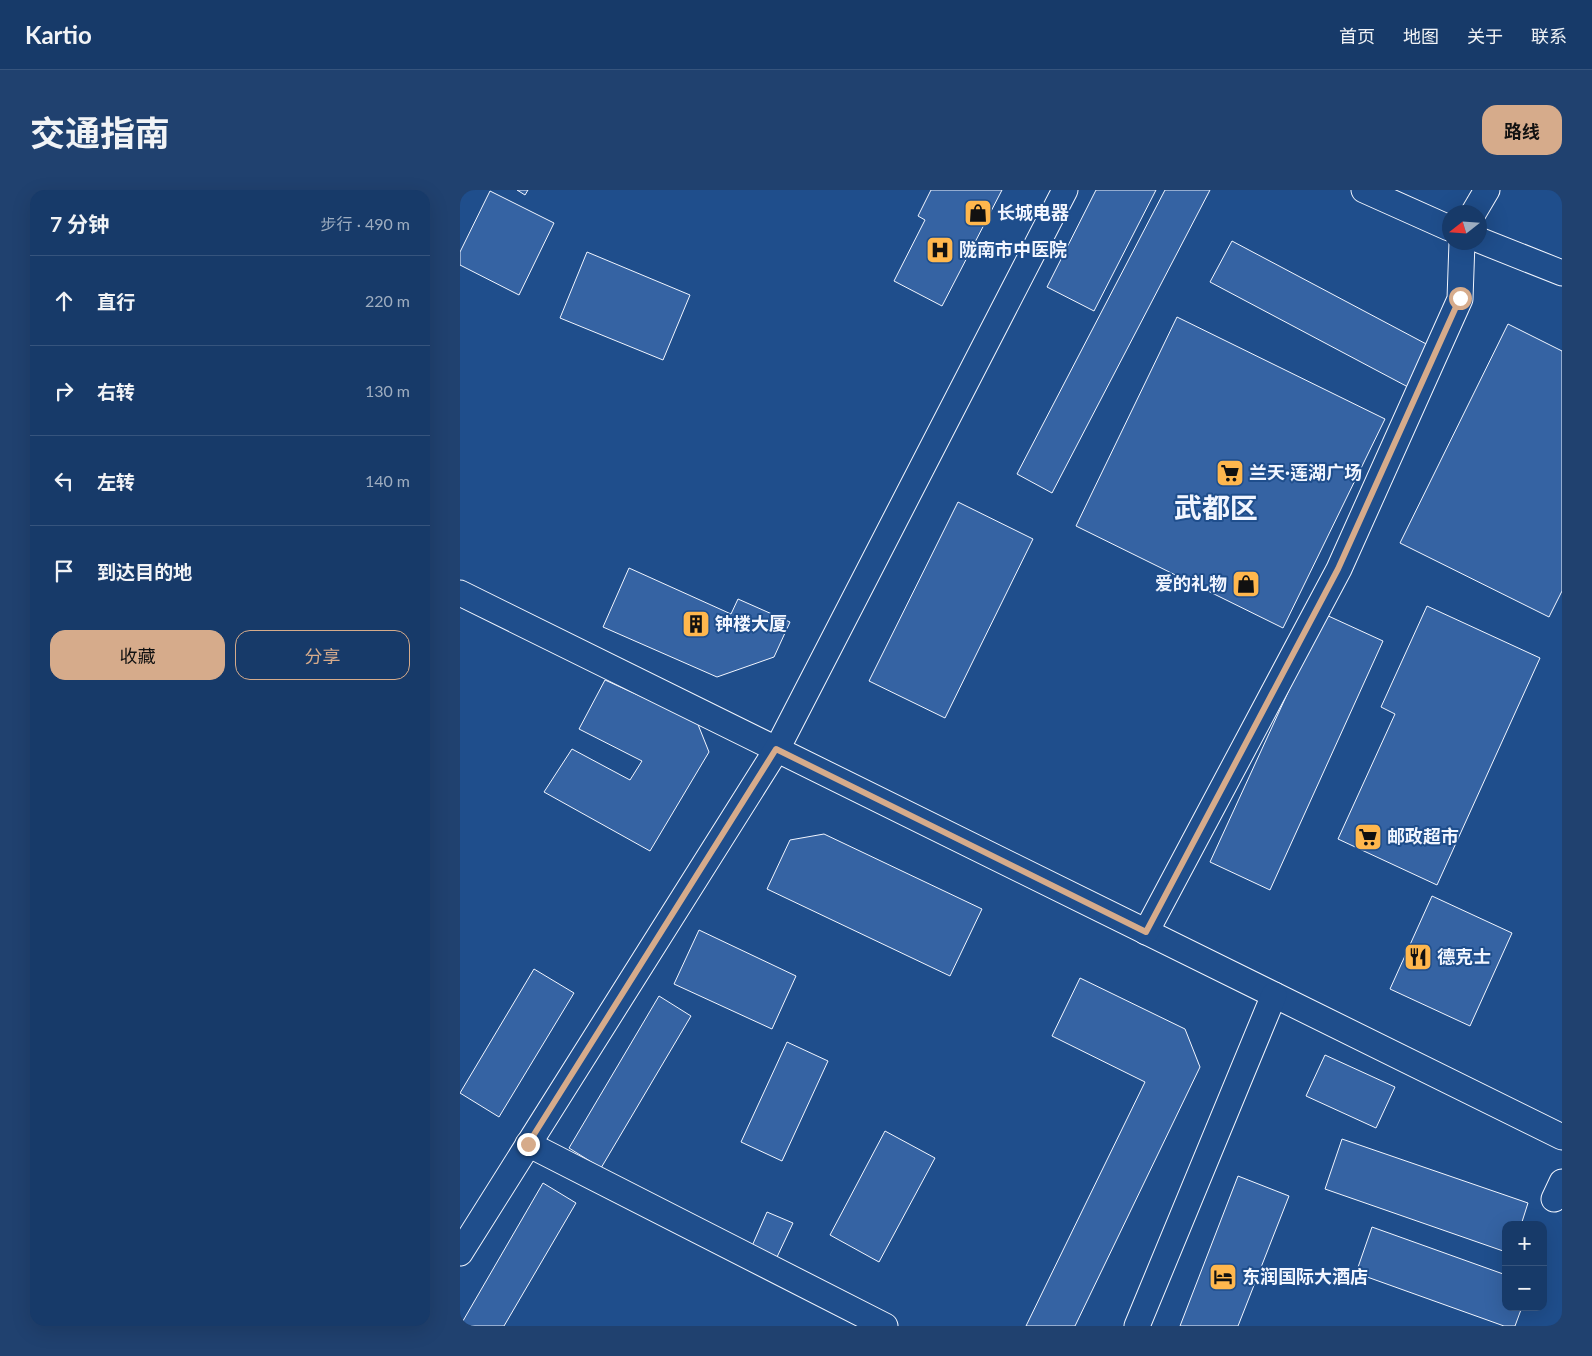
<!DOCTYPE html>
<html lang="zh">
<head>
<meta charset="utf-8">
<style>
	body { margin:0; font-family:Lato,"Noto Sans SC",sans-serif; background:#20416f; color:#f1f3f6 }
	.controls { position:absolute; right:15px; bottom:15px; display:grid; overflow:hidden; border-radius:10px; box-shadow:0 5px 20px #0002 }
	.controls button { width:45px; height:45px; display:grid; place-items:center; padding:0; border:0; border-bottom:1px solid #36547d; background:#173a69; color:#f1f3f6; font:25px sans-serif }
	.compass { position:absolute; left:982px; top:15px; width:45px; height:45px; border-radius:50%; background:#173a69; box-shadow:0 5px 20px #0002; rotate:253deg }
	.stop { position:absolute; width:15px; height:15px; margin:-11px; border:4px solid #d6ab8b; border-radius:50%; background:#fff }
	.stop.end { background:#d6ab8b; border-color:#fff; box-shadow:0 1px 5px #0008 }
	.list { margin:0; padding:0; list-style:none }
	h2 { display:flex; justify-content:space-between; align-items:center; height:65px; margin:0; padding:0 20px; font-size:21px }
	h2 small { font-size:16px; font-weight:400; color:#9eadc0 }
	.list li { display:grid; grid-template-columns:32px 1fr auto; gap:15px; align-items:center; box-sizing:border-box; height:90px; padding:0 20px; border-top:1px solid #36547d }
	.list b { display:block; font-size:19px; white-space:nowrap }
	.list em { font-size:16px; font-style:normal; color:#9eadc0 }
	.actions { display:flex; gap:10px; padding:15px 20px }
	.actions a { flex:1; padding:11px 0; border:1px solid #d6ab8b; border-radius:15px; text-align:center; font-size:18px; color:#d6ab8b }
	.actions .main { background:#d6ab8b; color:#111 }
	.icon { flex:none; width:28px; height:28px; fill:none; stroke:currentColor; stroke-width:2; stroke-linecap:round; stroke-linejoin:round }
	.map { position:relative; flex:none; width:1102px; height:1136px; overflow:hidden; border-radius:15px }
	header { display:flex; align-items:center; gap:30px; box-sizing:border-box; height:70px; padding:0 25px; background:#173a69; border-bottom:1px solid #36547d }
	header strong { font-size:24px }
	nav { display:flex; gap:28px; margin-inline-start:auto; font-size:18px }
	.intro { display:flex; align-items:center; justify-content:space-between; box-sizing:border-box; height:120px; padding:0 30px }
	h1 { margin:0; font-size:35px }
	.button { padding:12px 22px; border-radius:15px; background:#d6ab8b; color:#111; font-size:18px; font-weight:700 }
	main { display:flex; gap:30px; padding:0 30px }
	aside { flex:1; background:#173a69; border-radius:15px; box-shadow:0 5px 20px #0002 }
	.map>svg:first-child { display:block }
</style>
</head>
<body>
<header>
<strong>Kartio</strong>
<nav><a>首页</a><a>地图</a><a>关于</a><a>联系</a></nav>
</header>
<div class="intro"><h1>交通指南</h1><a class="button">路线</a></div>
<main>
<aside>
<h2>7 分钟<small>步行 · 490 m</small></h2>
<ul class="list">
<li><svg class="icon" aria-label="ahead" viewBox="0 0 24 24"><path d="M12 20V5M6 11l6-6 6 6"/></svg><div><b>直行</b></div><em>220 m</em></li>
<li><svg class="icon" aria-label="right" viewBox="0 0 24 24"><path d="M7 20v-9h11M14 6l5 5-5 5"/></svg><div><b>右转</b></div><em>130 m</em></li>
<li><svg class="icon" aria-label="left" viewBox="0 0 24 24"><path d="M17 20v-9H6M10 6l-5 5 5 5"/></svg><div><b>左转</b></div><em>140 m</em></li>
<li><svg class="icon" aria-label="arrive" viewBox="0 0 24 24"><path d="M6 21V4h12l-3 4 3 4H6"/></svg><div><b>到达目的地</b></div></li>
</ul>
<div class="actions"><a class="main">收藏</a><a>分享</a></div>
</aside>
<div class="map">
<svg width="1102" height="1136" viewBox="0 0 1102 1136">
	<rect width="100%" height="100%" fill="#1f4e8c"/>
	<g fill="#3563a3" stroke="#f2f6ff">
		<polygon points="57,0 68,0 65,5"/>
		<polygon points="471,0 542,0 482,116 434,91 465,30 458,26"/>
		<polygon points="636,0 696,0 634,121 587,97"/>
		<polygon points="705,0 750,0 592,303 557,284"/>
		<polygon points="30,1 94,33 59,105 0,75 0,62"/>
		<polygon points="772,51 970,156 948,197 750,92"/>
		<polygon points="127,62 230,105 203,170 100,128"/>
		<polygon points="717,127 925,229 823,438 616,336"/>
		<polygon points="1048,134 1102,161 1102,401 1089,427 940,353"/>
		<polygon points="498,312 573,349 485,528 409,491"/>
		<polygon points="169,378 271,424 278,409 330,432 314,467 257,487 143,437"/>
		<polygon points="967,416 1080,468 977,695 878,649 935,524 921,517"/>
		<polygon points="864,424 923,451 810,700 750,672"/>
		<polygon points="145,490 237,532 249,562 190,661 84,602 112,559 170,590 182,571 119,539"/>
		<polygon points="364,644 522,719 490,786 307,699 330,650"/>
		<polygon points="972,706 1052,743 1010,836 930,799"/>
		<polygon points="239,740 336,786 312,839 214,794"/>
		<polygon points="74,779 114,803 39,927 0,903"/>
		<polygon points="620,788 725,839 740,877 615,1136 566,1136 685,892 592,846"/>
		<polygon points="199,806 231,826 141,978 109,958"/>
		<polygon points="327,852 368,871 322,971 281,952"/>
		<polygon points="865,865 935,897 916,938 846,906"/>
		<polygon points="425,941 475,968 419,1072 370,1045"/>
		<polygon points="882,949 1068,1013 1061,1035 1046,1035 1046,1062 865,999"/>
		<polygon points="778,986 829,1006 778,1136 720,1136"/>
		<polygon points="83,993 116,1013 44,1136 0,1136"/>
		<polygon points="307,1022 333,1033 317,1067 292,1056"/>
		<polygon points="912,1037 1046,1085 1046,1117 1062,1117 1055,1136 1044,1136 896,1083"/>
	</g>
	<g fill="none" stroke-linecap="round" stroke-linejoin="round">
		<defs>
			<g id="minor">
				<polyline points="904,0 989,38"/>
				<polyline points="1014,22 1027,0"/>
				<polyline points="1019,50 1102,83"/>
				<polyline points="0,403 1102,947"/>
				<polyline points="686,742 879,379 1000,109 1002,52"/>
				<polyline points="68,954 425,1136"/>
				<polyline points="1094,1009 1102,992"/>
				<polyline points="0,1063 317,559 605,0"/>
				<polyline points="677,1136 814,805"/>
			</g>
		</defs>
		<use href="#minor" stroke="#f2f6ff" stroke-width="27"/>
		<use href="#minor" stroke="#1f4e8c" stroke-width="25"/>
	</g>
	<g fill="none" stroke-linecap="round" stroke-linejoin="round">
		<polyline stroke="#d6ab8b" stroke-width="6" points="68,954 316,559 686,742 878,379 1000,108"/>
	</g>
	<defs>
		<symbol id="shop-square" viewBox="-11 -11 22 22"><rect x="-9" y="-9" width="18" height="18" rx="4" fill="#ffb74d" stroke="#1f4e8c"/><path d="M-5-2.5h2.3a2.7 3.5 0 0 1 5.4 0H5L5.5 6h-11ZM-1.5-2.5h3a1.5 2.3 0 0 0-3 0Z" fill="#111"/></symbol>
		<symbol id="hospital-square" viewBox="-11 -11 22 22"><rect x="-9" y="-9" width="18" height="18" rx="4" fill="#ffb74d" stroke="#1f4e8c"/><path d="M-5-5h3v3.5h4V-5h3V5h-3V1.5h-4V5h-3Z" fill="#111"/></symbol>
		<symbol id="supermarket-square" viewBox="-11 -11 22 22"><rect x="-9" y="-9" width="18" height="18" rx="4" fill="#ffb74d" stroke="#1f4e8c"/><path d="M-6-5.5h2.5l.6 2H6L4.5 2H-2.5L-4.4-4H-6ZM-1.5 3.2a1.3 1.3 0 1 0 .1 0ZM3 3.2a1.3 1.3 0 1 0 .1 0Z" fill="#111"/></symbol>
		<symbol id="building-square" viewBox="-11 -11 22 22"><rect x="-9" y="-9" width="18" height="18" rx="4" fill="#ffb74d" stroke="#1f4e8c"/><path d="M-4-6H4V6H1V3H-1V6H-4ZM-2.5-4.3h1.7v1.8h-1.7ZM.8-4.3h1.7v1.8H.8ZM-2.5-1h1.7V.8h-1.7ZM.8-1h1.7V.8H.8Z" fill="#111"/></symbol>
		<symbol id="restaurant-square" viewBox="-11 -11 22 22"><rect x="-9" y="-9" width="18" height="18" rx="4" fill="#ffb74d" stroke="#1f4e8c"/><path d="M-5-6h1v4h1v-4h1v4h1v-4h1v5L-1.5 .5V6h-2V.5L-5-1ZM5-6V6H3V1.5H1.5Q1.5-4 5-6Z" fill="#111"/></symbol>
		<symbol id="hotel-square" viewBox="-11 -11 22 22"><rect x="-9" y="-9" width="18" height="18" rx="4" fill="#ffb74d" stroke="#1f4e8c"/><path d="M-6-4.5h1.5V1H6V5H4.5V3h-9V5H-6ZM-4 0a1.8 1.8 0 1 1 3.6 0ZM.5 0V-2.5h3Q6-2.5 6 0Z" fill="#111"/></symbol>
	</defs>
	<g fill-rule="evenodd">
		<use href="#shop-square" x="502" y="7" width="32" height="32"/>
		<use href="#hospital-square" x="464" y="44" width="32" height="32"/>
		<use href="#supermarket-square" x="754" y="267" width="32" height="32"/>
		<use href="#shop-square" x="770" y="378" width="32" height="32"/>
		<use href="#building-square" x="220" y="418" width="32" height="32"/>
		<use href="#supermarket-square" x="892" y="631" width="32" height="32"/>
		<use href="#restaurant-square" x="942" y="751" width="32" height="32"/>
		<use href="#hotel-square" x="747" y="1071" width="32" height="32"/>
	</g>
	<g text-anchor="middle" stroke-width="4" stroke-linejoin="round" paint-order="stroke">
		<g font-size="18" font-weight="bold" fill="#f2f6ff" stroke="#1f4e8c" text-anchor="start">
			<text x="537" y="29">长城电器</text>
			<text x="499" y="66">陇南市中医院</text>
			<text x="789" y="289">兰天·莲湖广场</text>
			<text x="767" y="400" text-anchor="end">爱的礼物</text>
			<text x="255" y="440">钟楼大厦</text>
			<text x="927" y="653">邮政超市</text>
			<text x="977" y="773">德克士</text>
			<text x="782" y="1093">东润国际大酒店</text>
		</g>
		<g font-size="28" font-weight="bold" fill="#f2f6ff" stroke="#1f4e8c">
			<text x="756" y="328">武都区</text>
		</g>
	</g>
</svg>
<div class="controls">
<button>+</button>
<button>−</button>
</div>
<svg class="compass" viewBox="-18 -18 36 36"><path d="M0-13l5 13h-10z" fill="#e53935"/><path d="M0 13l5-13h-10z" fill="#9eadc0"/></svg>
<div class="stop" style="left:1000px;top:108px"></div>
<div class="stop end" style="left:68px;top:954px"></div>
</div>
</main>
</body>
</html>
